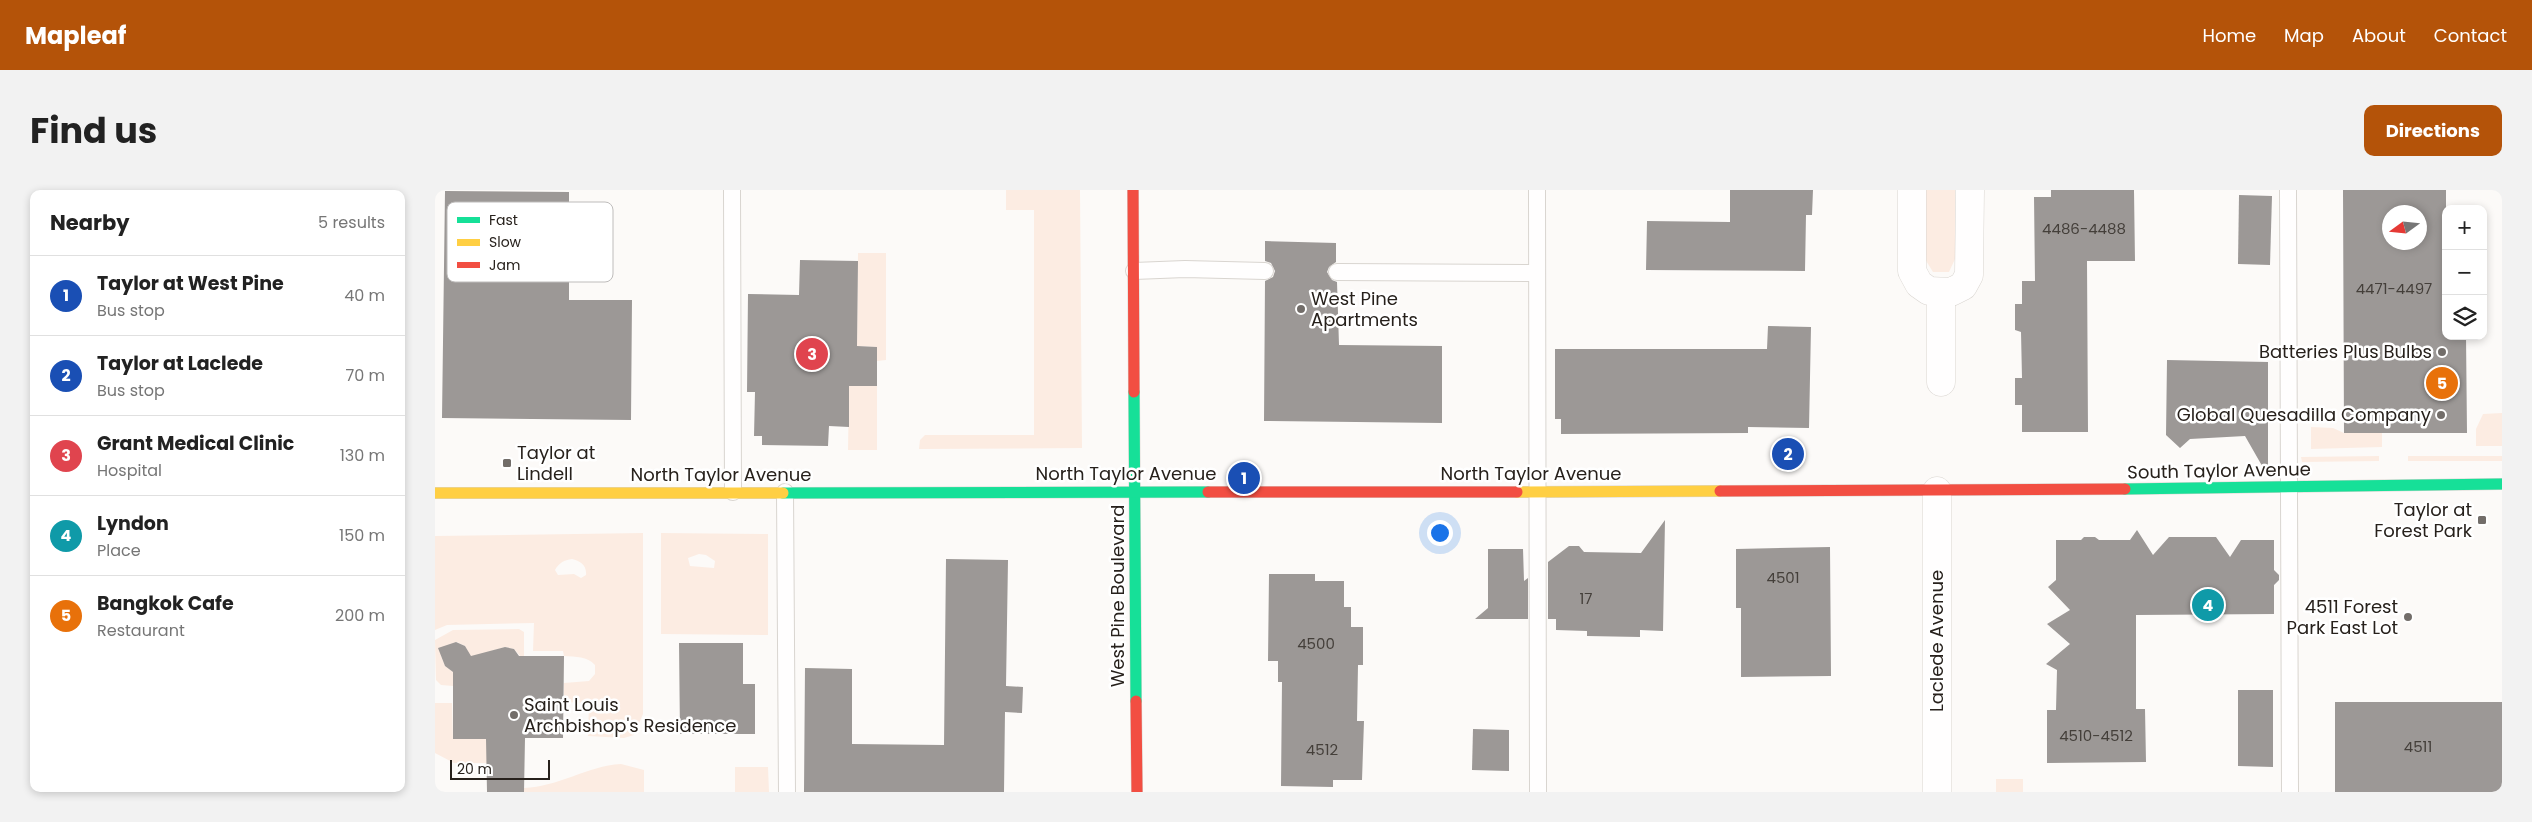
<!DOCTYPE html>
<html lang="en">
<head>
<meta charset="utf-8">
<style>
	body { margin:0; font-family:Poppins,sans-serif; background:#f2f2f2; color:#222 }
	.controls { position:absolute; right:15px; top:15px; display:grid; overflow:hidden; border-radius:10px; box-shadow:0 2px 8px #0003 }
	.controls button { width:45px; height:45px; display:grid; place-items:center; padding:0; border:0; border-bottom:1px solid #e0e0e0; background:#fff; color:#222; font:25px sans-serif }
	.compass { position:absolute; left:1947px; top:15px; width:45px; height:45px; border-radius:50%; background:#fff; box-shadow:0 2px 8px #0003; rotate:255deg }
	.scale { position:absolute; left:15px; bottom:12px; width:100px; box-sizing:border-box; padding-left:5px; border:2px solid #27211c; border-top:0; font-size:14px; line-height:18px; white-space:nowrap; color:#27211c; -webkit-text-stroke:4px #fff; paint-order:stroke }
	.you { position:absolute; left:1004px; top:342px; width:18px; height:18px; margin:-12px; border:4px solid #fff; border-radius:50%; background:#1a73e8; box-shadow:0 0 0 8px #1a73e833 }
	.badge { display:grid; place-items:center; width:32px; height:32px; border-radius:50%; background:#b45309; color:#fff; font-size:16px; font-weight:700 }
	.pin { position:absolute; translate:-50% -50%; border:2px solid #fff; box-shadow:0 1px 5px #0006 }
	.list { margin:0; padding:0; list-style:none }
	h2 { display:flex; justify-content:space-between; align-items:center; height:65px; margin:0; padding:0 20px; font-size:21px }
	h2 small { font-size:16px; font-weight:400; color:#767676 }
	.list li { display:grid; grid-template-columns:32px 1fr auto; gap:15px; align-items:center; box-sizing:border-box; height:80px; padding:0 20px; border-top:1px solid #e0e0e0 }
	.list b { display:block; font-size:19px; white-space:nowrap }
	.list p { margin:0; font-size:16px; white-space:nowrap; color:#767676 }
	.list em { font-size:16px; font-style:normal; color:#767676 }
	.icon { flex:none; width:28px; height:28px; fill:none; stroke:currentColor; stroke-width:2; stroke-linecap:round; stroke-linejoin:round }
	.map { position:relative; flex:none; width:2067px; height:602px; overflow:hidden; border-radius:10px }
	header { display:flex; align-items:center; gap:30px; box-sizing:border-box; height:70px; padding:0 25px; background:#b45309; color:#fff }
	header strong { font-size:24px }
	nav { display:flex; gap:28px; margin-inline-start:auto; font-size:18px }
	.intro { display:flex; align-items:center; justify-content:space-between; box-sizing:border-box; height:120px; padding:0 30px }
	h1 { margin:0; font-size:35px }
	.button { padding:12px 22px; border-radius:10px; background:#b45309; color:#fff; font-size:18px; font-weight:700 }
	main { display:flex; gap:30px; padding:0 30px }
	aside { flex:1; background:#fff; border-radius:10px; box-shadow:0 2px 8px #0003 }
	.map>svg:first-child { display:block }
</style>
</head>
<body>
<header>
<strong>Mapleaf</strong>
<nav><a>Home</a><a>Map</a><a>About</a><a>Contact</a></nav>
</header>
<div class="intro"><h1>Find us</h1><a class="button">Directions</a></div>
<main>
<aside>
<h2>Nearby<small>5 results</small></h2>
<ul class="list">
<li><span class="badge" style="background:#1a4fb4">1</span><div><b>Taylor at West Pine</b><p>Bus stop</p></div><em>40 m</em></li>
<li><span class="badge" style="background:#1a4fb4">2</span><div><b>Taylor at Laclede</b><p>Bus stop</p></div><em>70 m</em></li>
<li><span class="badge" style="background:#e0444e">3</span><div><b>Grant Medical Clinic</b><p>Hospital</p></div><em>130 m</em></li>
<li><span class="badge" style="background:#0f9aa8">4</span><div><b>Lyndon</b><p>Place</p></div><em>150 m</em></li>
<li><span class="badge" style="background:#e8710a">5</span><div><b>Bangkok Cafe</b><p>Restaurant</p></div><em>200 m</em></li>
</ul>
</aside>
<div class="map">
<svg width="2067" height="602" viewBox="0 0 2067 602">
	<rect width="100%" height="100%" fill="#fcfaf8"/>
	<g fill="#fcece2" fill-rule="evenodd">
		<polygon points="571,0 645,0 647,258 484,259 485,250 490,245 599,245 599,20 571,20"/>
		<polygon points="1490,0 1520,0 1520,69 1514,82 1498,82 1490,69"/>
		<polygon points="423,63 451,63 451,170 442,171 442,157 422,156"/>
		<polygon points="414,196 442,196 442,260 413,260"/>
		<polygon points="2067,223 2067,256 2041,256 2041,239 2048,224"/>
		<polygon points="1876,237 1898,238 1909,243 1947,243 1947,257 1876,259"/>
		<polygon points="1944,266 1944,271 1867,272 1866,267"/>
		<rect x="1973" y="266" width="94" height="5"/>
		<path d="M208,343v181l-9,21 -10,3 -36,-2 1,-33 -25,-1v-19l25,-2 6,-7v-9c-8,-9 -19,-8 -31,-9l-1,-5h-30l1,-28 -87,2 -12,5v-94zM137,369c8,2 15,6 14,16l-5,3 -7,-4 -16,1 -3,-5c4,-7 9,-10 17,-11z"/>
		<path d="M226,343l107,1v101l-107,-1zM264,364l7,1 9,6 -1,7 -24,-2 -2,-8z"/>
		<polygon points="84,439 89,442 89,466 85,466 79,459 70,457 36,467 30,456 22,452 10,456 6,466 10,476 18,482 18,496 6,495 1,490 0,450 18,440"/>
		<polygon points="0,513 17,513 18,549 53,549 52,573 19,573 0,563"/>
		<path d="M186,574l23,6v22h-120v-4c34,-1 63,-22 97,-24z"/>
		<polygon points="300,577 333,577 334,602 300,602"/>
		<rect x="1561" y="589" width="27" height="13"/>
	</g>
	<g fill="#9c9896" fill-rule="evenodd">
		<polygon points="1295,0 1378,0 1377,25 1371,25 1370,81 1211,80 1212,31 1295,32"/>
		<polygon points="1616,0 1699,0 1700,71 1652,71 1653,242 1587,242 1587,215 1580,215 1580,188 1587,188 1586,142 1580,140 1580,114 1587,114 1587,91 1600,91 1599,7 1616,7"/>
		<path d="M1908,0h103v146h20l1,97h-123zM1954,22h30v30h-30z"/>
		<polygon points="10,1 134,2 134,110 197,110 196,230 7,228"/>
		<polygon points="1804,5 1837,6 1835,75 1803,74"/>
		<polygon points="830,51 901,53 901,72 894,77 892,82 897,90 902,92 904,155 1007,156 1007,233 829,231 830,91 838,87 840,81 836,73 830,71"/>
		<polygon points="365,70 423,71 422,156 442,157 442,196 414,196 414,237 394,236 393,256 327,255 327,246 319,246 320,202 312,202 313,104 364,105"/>
		<polygon points="1333,136 1376,137 1374,238 1313,237 1313,243 1126,244 1126,229 1120,229 1120,159 1332,159"/>
		<polygon points="1732,170 1833,172 1833,281 1830,281 1810,246 1755,249 1745,258 1731,245"/>
		<polygon points="1230,330 1228,441 1205,440 1205,447 1152,446 1152,441 1121,440 1121,429 1113,429 1113,372 1134,356 1144,356 1149,362 1206,363"/>
		<polygon points="1702,340 1718,365 1734,347 1781,347 1795,367 1806,350 1839,350 1839,380 1844,385 1844,390 1839,395 1839,424 1701,425 1701,519 1710,519 1711,572 1612,573 1612,520 1621,520 1622,480 1611,474 1635,454 1612,434 1635,420 1613,397 1621,390 1621,350 1646,350 1649,347 1660,347 1664,350 1695,350"/>
		<polygon points="1395,357 1396,486 1306,487 1306,418 1301,418 1301,359"/>
		<polygon points="1053,359 1088,359 1089,391 1093,388 1093,429 1040,429 1053,418"/>
		<polygon points="511,369 573,370 571,496 588,497 587,523 570,522 569,602 369,602 370,478 417,479 417,554 509,555"/>
		<polygon points="834,384 880,384 880,391 909,391 909,417 916,417 916,437 928,437 928,475 923,475 922,531 929,531 927,590 898,590 898,597 846,596 847,492 843,492 843,471 833,471"/>
		<polygon points="21,452 30,456 36,466 70,457 79,459 84,466 129,466 128,548 90,548 89,602 52,602 51,549 18,549 18,482 10,476 3,458"/>
		<polygon points="244,453 308,453 308,494 320,494 320,544 245,544"/>
		<polygon points="1803,500 1838,500 1838,577 1803,576"/>
		<rect x="1900" y="512" width="167" height="90"/>
		<polygon points="1038,539 1074,540 1074,581 1037,580"/>
	</g>
	<g fill="none" stroke-linecap="round" stroke-linejoin="round">
		<defs>
			<g id="lane">
				<polyline points="297,0 298,302"/>
				<polyline points="1102,0 1103,602"/>
				<polyline points="1853,0 1855,602"/>
				<polyline points="699,81 750,79 830,81"/>
				<polyline points="902,82 1102,83"/>
				<polyline points="350,302 352,602"/>
			</g>
			<g id="street">
				<polyline points="1477,0 1477,81 1484,94 1494,101 1516,102 1528,96 1534,85 1535,0"/>
				<polyline points="1506,103 1506,192"/>
				<polyline points="1502,301 1502,602"/>
			</g>
			<g id="fast">
				<polyline points="699,202 701,511"/>
				<polyline points="1690,299 2067,294"/>
				<polyline points="348,303 773,302"/>
			</g>
			<g id="slow">
				<polyline points="1082,302 1285,301"/>
				<polyline points="0,303 348,303"/>
			</g>
			<g id="jam">
				<polyline points="698,0 699,202"/>
				<polyline points="1285,301 1690,299"/>
				<polyline points="773,302 1082,302"/>
				<polyline points="701,511 702,602"/>
			</g>
		</defs>
		<use href="#lane" stroke="#d9d5d0" stroke-width="18"/>
		<use href="#street" stroke="#d9d5d0" stroke-width="29"/>
		<use href="#fast" stroke="#d9d5d0" stroke-width="12"/>
		<use href="#slow" stroke="#d9d5d0" stroke-width="12"/>
		<use href="#jam" stroke="#d9d5d0" stroke-width="12"/>
		<use href="#lane" stroke="#fffefe" stroke-width="16"/>
		<use href="#street" stroke="#fffefe" stroke-width="28"/>
		<use href="#fast" stroke="#16e098" stroke-width="11"/>
		<use href="#slow" stroke="#ffcf43" stroke-width="11"/>
		<use href="#jam" stroke="#f24e42" stroke-width="11"/>
	</g>
	<g fill="#726d69" stroke="#fff" stroke-width="2">
		<circle cx="866" cy="119" r="5"/>
		<circle cx="2007" cy="162" r="5"/>
		<circle cx="2006" cy="225" r="5"/>
		<rect x="67" y="268" width="10" height="10" rx="2.5"/>
		<rect x="2042" y="325" width="10" height="10" rx="2.5"/>
		<circle cx="1973" cy="427" r="5"/>
		<circle cx="79" cy="525" r="5"/>
	</g>
	<g text-anchor="middle" stroke-width="5" stroke-linejoin="round" paint-order="stroke">
		<g font-size="15" fill="#443f3a">
			<text x="1649" y="44">4486-4488</text>
			<text x="1959" y="104">4471-4497</text>
			<text x="1348" y="393">4501</text>
			<text x="1151" y="414">17</text>
			<text x="881" y="459">4500</text>
			<text x="1661" y="551">4510-4512</text>
			<text x="1983" y="562">4511</text>
			<text x="887" y="565">4512</text>
		</g>
		<g font-size="18" fill="#27211c" stroke="#fff" text-anchor="end">
			<text x="876" y="115" text-anchor="start">West Pine<tspan x="876" dy="21">Apartments</tspan></text>
			<text x="1997" y="168">Batteries Plus Bulbs</text>
			<text x="1996" y="231">Global Quesadilla Company</text>
			<text x="82" y="269" text-anchor="start">Taylor at<tspan x="82" dy="21">Lindell</tspan></text>
			<text x="2037" y="326">Taylor at<tspan x="2037" dy="21">Forest Park</tspan></text>
			<text x="1963" y="423">4511 Forest<tspan x="1963" dy="21">Park East Lot</tspan></text>
			<text x="89" y="521" text-anchor="start">Saint Louis<tspan x="89" dy="21">Archbishop's Residence</tspan></text>
		</g>
		<g font-size="18" fill="#27211c" stroke="#fff">
			<text transform="translate(1784 281) rotate(-1)" y="6">South Taylor Avenue</text>
			<text x="691" y="290">North Taylor Avenue</text>
			<text x="1096" y="290">North Taylor Avenue</text>
			<text x="286" y="291">North Taylor Avenue</text>
			<text transform="translate(683 406) rotate(-90)" y="6">West Pine Boulevard</text>
			<text transform="translate(1502 451) rotate(-90)" y="6">Laclede Avenue</text>
		</g>
	</g>
	<rect x="12" y="12" width="166" height="80" rx="8" fill="#fff" stroke="#bebcbb" stroke-width="1"/>
	<rect x="22" y="27" width="23" height="6" fill="#16e098"/>
	<rect x="22" y="49" width="23" height="7" fill="#ffcf43"/>
	<rect x="22" y="72" width="23" height="6" fill="#f24e42"/>
	<g font-size="14" fill="#27211c">
		<text x="54" y="35">Fast</text>
		<text x="54" y="57">Slow</text>
		<text x="54" y="80">Jam</text>
	</g>
</svg>
<div class="controls">
<button>+</button>
<button>−</button>
<button><svg class="icon" aria-label="layers" viewBox="0 0 24 24"><path d="M12 4l9 5-9 5-9-5zM3 14l9 5 9-5"/></svg></button>
</div>
<svg class="compass" viewBox="-18 -18 36 36"><path d="M0-13l5 13h-10z" fill="#e53935"/><path d="M0 13l5-13h-10z" fill="#767676"/></svg>
<div class="scale">20 m</div>
<div class="you"></div>
<div class="pin badge" style="left:809px;top:288px;background:#1a4fb4">1</div>
<div class="pin badge" style="left:1353px;top:264px;background:#1a4fb4">2</div>
<div class="pin badge" style="left:377px;top:164px;background:#e0444e">3</div>
<div class="pin badge" style="left:1773px;top:415px;background:#0f9aa8">4</div>
<div class="pin badge" style="left:2007px;top:193px;background:#e8710a">5</div>
</div>
</main>
</body>
</html>
